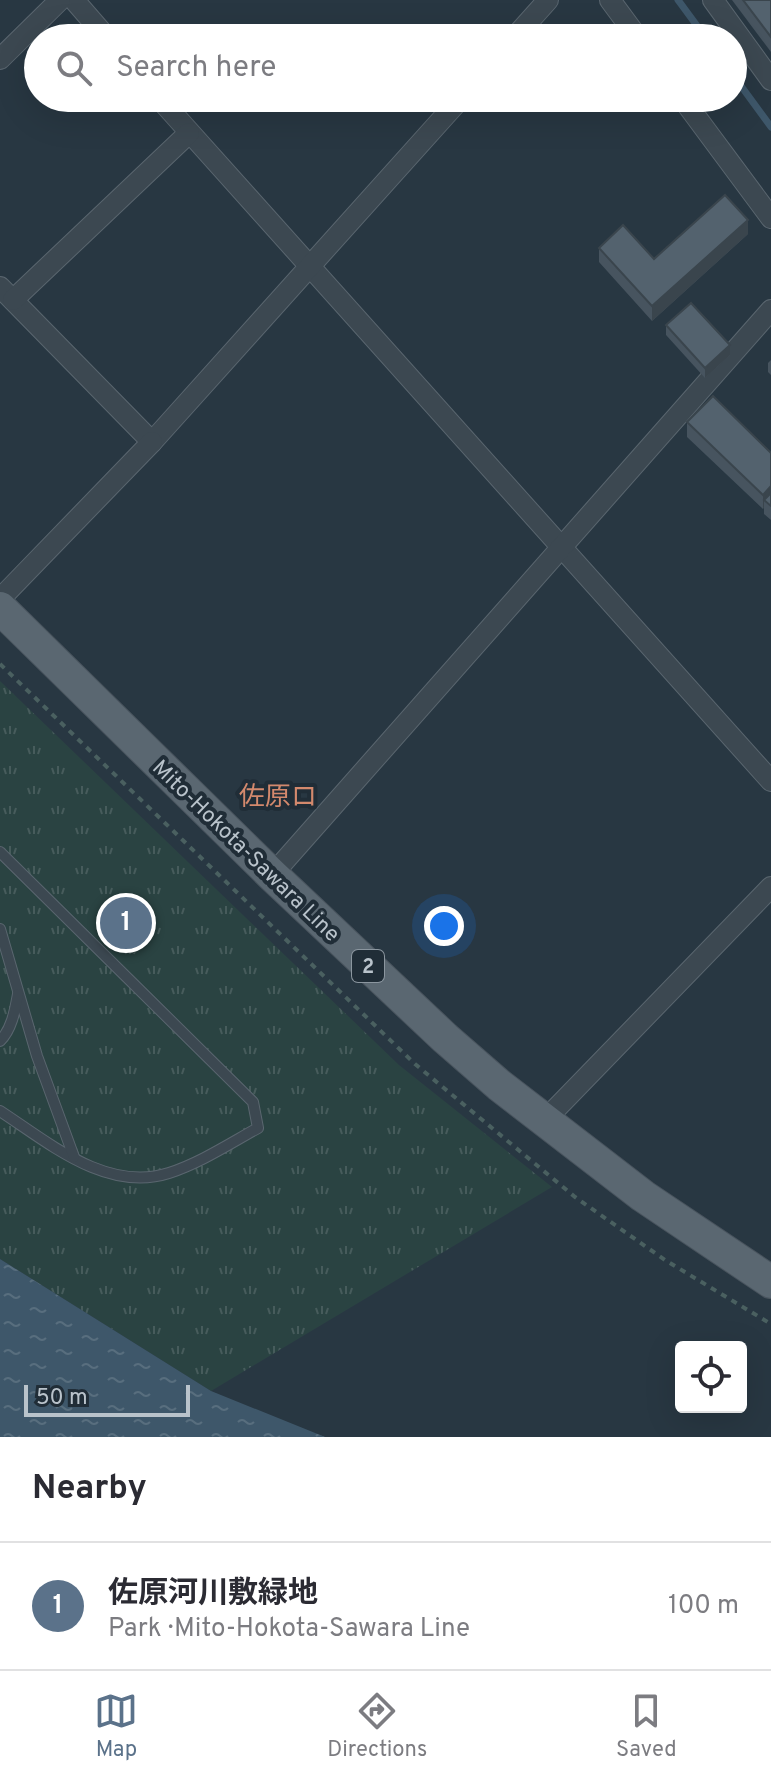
<!DOCTYPE html>
<html lang="en">
<head>
<meta charset="utf-8">
<style>
	body { margin:0; font-family:Overpass,"Noto Sans JP",sans-serif; background:#f7f7f7; color:#2b2b33 }
	.controls { position:absolute; right:24px; bottom:24px; display:grid; overflow:hidden; border-radius:8px; box-shadow:0 8px 32px #0002 }
	.controls button { width:72px; height:72px; display:grid; place-items:center; padding:0; border:0; border-bottom:2px solid #e1e1e2; background:#fff; color:#2b2b33; font:40px sans-serif }
	.scale { position:absolute; left:24px; bottom:20px; width:166px; box-sizing:border-box; padding-left:8px; border:4px solid #b9c3cb; border-top:0; font-size:22px; line-height:28px; white-space:nowrap; color:#b9c3cb; -webkit-text-stroke:6px #202d37; paint-order:stroke }
	.you { position:absolute; left:444px; top:926px; width:28px; height:28px; margin:-20px; border:6px solid #fff; border-radius:50%; background:#1a73e8; box-shadow:0 0 0 12px #1a73e833 }
	.badge { display:grid; place-items:center; width:52px; height:52px; border-radius:50%; background:#5b728a; color:#fff; font-size:26px; font-weight:700 }
	.pin { position:absolute; translate:-50% -50%; border:4px solid #fff; box-shadow:0 2px 8px #0006 }
	.list { margin:0; padding:0; list-style:none }
	h2 { display:flex; justify-content:space-between; align-items:center; height:104px; margin:0; padding:0 32px; font-size:34px }
	h2 small { font-size:26px; font-weight:400; color:#7c7c81 }
	.list li { display:grid; grid-template-columns:52px 1fr auto; gap:24px; align-items:center; box-sizing:border-box; height:128px; padding:0 32px; border-top:2px solid #e1e1e2 }
	.list b { display:block; font-size:30px; white-space:nowrap }
	.list p { margin:0; font-size:26px; white-space:nowrap; color:#7c7c81 }
	.list em { font-size:26px; font-style:normal; color:#7c7c81 }
	.icon { flex:none; width:44px; height:44px; fill:none; stroke:currentColor; stroke-width:2; stroke-linecap:round; stroke-linejoin:round }
	.map { position:relative; flex:none; width:771px; height:1437px; overflow:hidden }
	.search { position:absolute; background:#fff; box-shadow:0 8px 32px #0002; left:24px; right:24px; top:24px; height:88px; display:flex; align-items:center; gap:20px; box-sizing:border-box; padding:0 28px; border-radius:44px; color:#7c7c81; font-size:30px }
	.sheet { height:232px; background:#fff }
	nav { display:flex; justify-content:space-around; align-items:center; box-sizing:border-box; height:112px; border-top:2px solid #e1e1e2; background:#fff; font-size:22px; color:#7c7c81 }
	nav a { display:grid; justify-items:center; gap:4px }
	nav .on { color:#5b728a }
	.map>svg:first-child { display:block }
</style>
</head>
<body>
<div class="map">
<svg width="771" height="1437" viewBox="0 0 771 1437">
	<defs>
		<pattern id="park-tufts" width="24" height="20" patternUnits="userSpaceOnUse" patternTransform="scale(2)"><rect width="24" height="20" fill="#2a4342"/><path d="M3 7l-1-3M5 7V3M7 7l1-3M15 17l-1-3M17 17v-4M19 17l1-3" fill="none" stroke="#475c5c"/></pattern>
		<pattern id="water-ripples" width="26" height="14" patternUnits="userSpaceOnUse" patternTransform="scale(2)"><rect width="26" height="14" fill="#3e576a"/><path d="M2 4q2-2 4 0t4 0M15 11q2-2 4 0t4 0" fill="none" stroke="#586e7e"/></pattern>
	</defs>
	<rect width="100%" height="100%" fill="#283742"/>
	<polygon fill="url(#park-tufts)" points="0,681 399,1065 552,1187 211,1391 0,1259"/>
	<polygon fill="url(#water-ripples)" points="0,1259 211,1391 325,1437 0,1437"/>
	<g fill="none" stroke-linecap="round" stroke-linejoin="round">
		<g stroke="#3e576a" stroke-width="7">
			<polyline points="678,0 706,38"/>
			<polyline points="733,75 771,127"/>
		</g>
		<defs>
			<g id="lane">
				<path d="M0,852l253,250 5,26c-29,16 -58,35 -89,45 -62,20 -120,-30 -169,-62"/>
				<polyline points="0,929 37,1056 74,1157"/>
				<path d="M0,1041c12,-12 15,-31 18,-47"/>
			</g>
			<g id="street">
				<polyline points="74,0 107,38"/>
				<polyline points="610,0 638,38"/>
				<polyline points="713,0 771,80"/>
				<polyline points="514,38 548,0"/>
				<polyline points="0,59 60,0"/>
				<polyline points="159,98 771,781"/>
				<polyline points="682,98 771,218"/>
				<polyline points="0,287 152,442 461,98"/>
				<polyline points="13,300 189,133"/>
				<polyline points="0,599 152,442"/>
				<polyline points="272,875 771,310"/>
				<polyline points="544,1121 771,887"/>
			</g>
			<polyline id="primary" points="0,608 272,875 445,1038 499,1085 643,1196 771,1282"/>
		</defs>
		<use href="#lane" stroke="#5a666f" stroke-width="12"/>
		<use href="#street" stroke="#5a666f" stroke-width="22"/>
		<use href="#primary" stroke="#49545e" stroke-width="34"/>
		<polyline stroke="#4a6060" stroke-width="4" stroke-dasharray="6 6" stroke-linecap="butt" points="0,664 415,1064 575,1197 665,1260 771,1324"/>
		<use href="#lane" stroke="#3c4851" stroke-width="10"/>
		<use href="#street" stroke="#3c4851" stroke-width="20"/>
		<use href="#primary" stroke="#5a6771" stroke-width="32"/>
	</g>
	<g fill="#47545f">
		<polygon points="732,0 771,0 771,52"/>
		<polygon points="748,234 652,321 599,262 599,248 654,259"/>
		<polygon points="666,325 730,355 705,378 666,335"/>
		<polygon points="771,360 771,375 768,372 768,363"/>
		<polygon points="687,422 771,453 771,520 764,514 764,507 763,509 687,437"/>
	</g>
	<g fill="#3a454d">
		<polygon points="748,220 748,234 652,321 652,306"/>
		<polygon points="730,345 730,355 705,378 705,368"/>
		<polygon points="771,486 771,501 764,500 764,507 763,509 763,495"/>
	</g>
	<g fill="#53626e" stroke="#3a454d" stroke-width="2">
		<polygon points="743,0 771,0 771,37"/>
		<polygon points="725,195 748,220 652,306 599,248 623,225 654,259"/>
		<polygon points="691,303 730,345 705,368 666,325"/>
		<polygon points="713,396 771,453 771,486 763,495 687,422"/>
		<polygon points="771,493 771,506 764,500"/>
	</g>
	<g text-anchor="middle" stroke-width="8" stroke-linejoin="round" paint-order="stroke">
		<rect fill="#202d37" stroke="#8b969f" stroke-width="2" x="352" y="950" width="32" height="32" rx="6"/>
		<g font-size="20" font-weight="bold" fill="#b9c3cb">
			<text x="368" y="973">2</text>
		</g>
		<g font-size="22" fill="#b9c3cb" stroke="#202d37">
			<text transform="translate(247 850) rotate(44)" y="8">Mito-Hokota-Sawara Line</text>
		</g>
		<g font-size="26" fill="#d3896d" stroke="#202d37">
			<text x="278" y="805">佐原ロ</text>
		</g>
	</g>
</svg>
<div class="controls">
<button><svg class="icon" aria-label="locate" viewBox="0 0 24 24"><circle cx="12" cy="12" r="6"/><path d="M12 2v4M12 18v4M2 12h4M18 12h4"/></svg></button>
</div>
<div class="scale">50 m</div>
<div class="you"></div>
<div class="pin badge" style="left:126px;top:923px">1</div>
<div class="search"><svg class="icon" aria-label="search" viewBox="0 0 24 24"><circle cx="10" cy="10" r="6"/><path d="M15 15l6 6"/></svg>Search here</div>
</div>
<section class="sheet">
<h2>Nearby<small></small></h2>
<ul class="list">
<li><span class="badge">1</span><div><b>佐原河川敷緑地</b><p>Park · Mito-Hokota-Sawara Line</p></div><em>100 m</em></li>
</ul>
</section>
<nav>
<a class="on"><svg class="icon" aria-label="map" viewBox="0 0 24 24"><path d="M3 6l6-2 6 2 6-2v14l-6 2-6-2-6 2zM9 4v14M15 6v14"/></svg>Map</a>
<a><svg class="icon" aria-label="directions" viewBox="0 0 24 24"><path d="M12 3l9 9-9 9-9-9zM9 14v-3h6M13 9l2 2-2 2"/></svg>Directions</a>
<a><svg class="icon" aria-label="saved" viewBox="0 0 24 24"><path d="M7 4h10v16l-5-4-5 4z"/></svg>Saved</a>
</nav>
</body>
</html>
